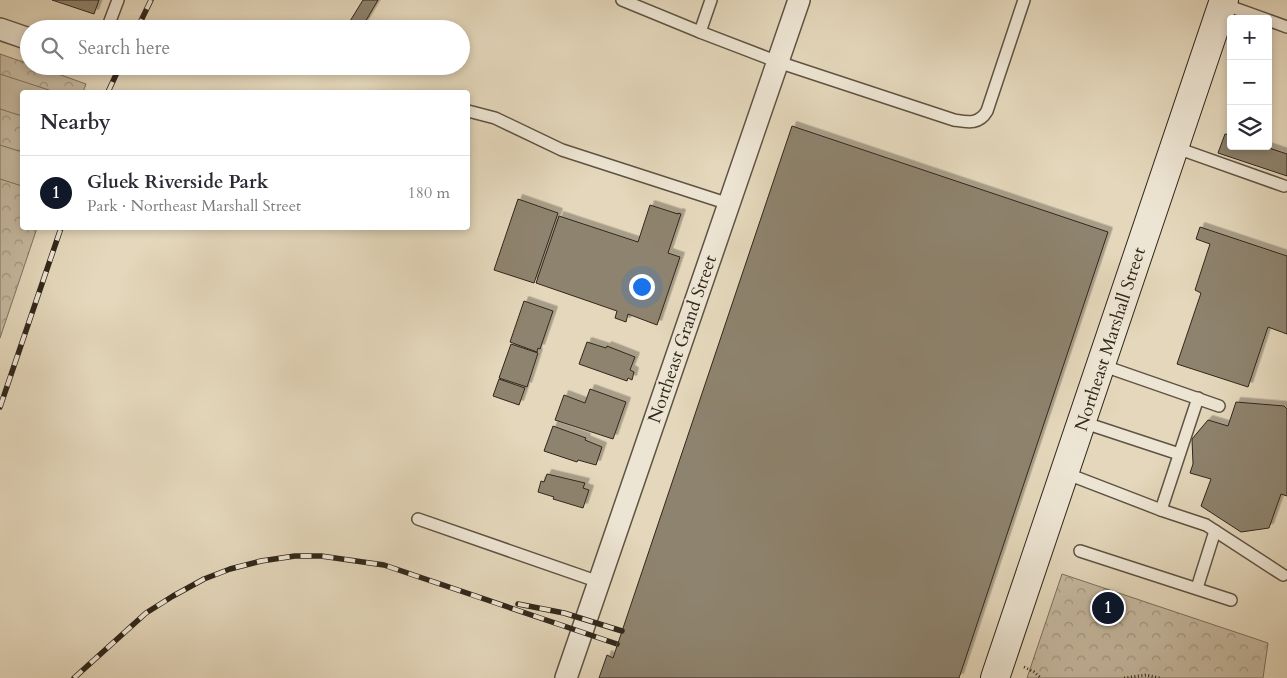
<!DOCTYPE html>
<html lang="en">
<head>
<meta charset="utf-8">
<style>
	body { margin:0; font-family:Cardo,serif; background:#f7f7f7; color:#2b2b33 }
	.controls { position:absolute; right:15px; top:15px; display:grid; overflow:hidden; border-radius:5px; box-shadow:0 2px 8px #0003 }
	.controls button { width:45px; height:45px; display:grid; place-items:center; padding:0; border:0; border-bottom:1px solid #e1e1e2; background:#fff; color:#2b2b33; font:25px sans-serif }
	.you { position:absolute; left:641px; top:286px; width:18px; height:18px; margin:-12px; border:4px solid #fff; border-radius:50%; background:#1a73e8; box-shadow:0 0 0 8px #1a73e833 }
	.badge { display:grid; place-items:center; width:32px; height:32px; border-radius:50%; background:#111827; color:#fff; font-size:16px; font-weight:700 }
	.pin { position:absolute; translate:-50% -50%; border:2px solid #fff; box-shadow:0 1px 5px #0006 }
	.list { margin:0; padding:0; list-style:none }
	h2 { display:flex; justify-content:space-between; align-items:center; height:65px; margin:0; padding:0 20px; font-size:21px }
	h2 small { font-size:16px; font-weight:400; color:#7c7c81 }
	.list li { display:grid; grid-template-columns:32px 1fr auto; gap:15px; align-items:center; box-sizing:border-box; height:75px; padding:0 20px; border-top:1px solid #e1e1e2 }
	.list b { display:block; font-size:19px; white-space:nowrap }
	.list p { margin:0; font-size:16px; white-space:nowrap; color:#7c7c81 }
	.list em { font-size:16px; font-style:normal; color:#7c7c81 }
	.icon { flex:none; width:28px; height:28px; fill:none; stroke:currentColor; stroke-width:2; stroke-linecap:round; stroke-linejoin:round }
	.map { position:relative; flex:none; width:1287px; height:678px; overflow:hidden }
	.search { position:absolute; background:#fff; box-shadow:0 2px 8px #0003; left:20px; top:20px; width:450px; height:55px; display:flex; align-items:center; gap:12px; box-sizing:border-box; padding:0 18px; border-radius:28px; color:#7c7c81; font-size:19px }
	.panel { position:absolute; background:#fff; box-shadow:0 2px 8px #0003; left:20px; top:90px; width:450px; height:140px; border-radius:5px }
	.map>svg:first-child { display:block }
</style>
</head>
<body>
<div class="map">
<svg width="1287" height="678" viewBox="0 0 1287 678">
	<defs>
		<pattern id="park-crowns" width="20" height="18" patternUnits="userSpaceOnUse" patternTransform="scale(1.25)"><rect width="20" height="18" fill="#c6b9a0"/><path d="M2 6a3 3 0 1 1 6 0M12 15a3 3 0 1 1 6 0" fill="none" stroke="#a19682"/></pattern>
		<filter id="shadow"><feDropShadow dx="4.5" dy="-4.5" stdDeviation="0" flood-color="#0004"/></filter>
	</defs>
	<rect width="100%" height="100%" fill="#e4d7bb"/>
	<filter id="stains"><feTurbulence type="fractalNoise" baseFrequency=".004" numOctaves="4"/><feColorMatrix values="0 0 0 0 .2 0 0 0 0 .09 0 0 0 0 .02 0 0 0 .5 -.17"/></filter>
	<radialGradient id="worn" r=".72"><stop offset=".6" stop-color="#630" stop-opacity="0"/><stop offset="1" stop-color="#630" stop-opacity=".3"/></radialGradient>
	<g fill="url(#park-crowns)" stroke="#7c705e">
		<polygon points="0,54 29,64 29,66 36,66 86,84 83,92 22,92 22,228 37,228 0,338"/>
		<polygon points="1062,574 1268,643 1263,678 1027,678"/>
	</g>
	<g fill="#c6b9a0" stroke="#7c705e">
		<polygon points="0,74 55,92 22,92 22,116 0,109"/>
		<polygon points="0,145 22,152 22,186 0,179"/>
	</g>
	<g fill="#8e836e" stroke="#31271b" filter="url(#shadow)">
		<polygon points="52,0 99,0 94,14"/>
		<polygon points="363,0 378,0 361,29 352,29 347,26"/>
		<polygon points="792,126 1108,232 959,678 599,678 607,655 613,658"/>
		<polygon points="1225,134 1231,135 1231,146 1263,146 1287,154 1287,176 1218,153"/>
		<polygon points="518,199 558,213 534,283 494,270"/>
		<polygon points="650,205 678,214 678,213 681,214 668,253 680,257 657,325 628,314 626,322 615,318 617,311 536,283 559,216 638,242"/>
		<polygon points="1200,227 1287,256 1287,334 1268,327 1248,387 1177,364 1201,293 1195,290 1210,244 1196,239"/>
		<polygon points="524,301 553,311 540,349 538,348 537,352 510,342"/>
		<polygon points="587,342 606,348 607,346 635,357 630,370 634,372 632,380 628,378 627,381 579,364"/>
		<polygon points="511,344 538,353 527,387 499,378"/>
		<polygon points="499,379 525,388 519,405 493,396"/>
		<polygon points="590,389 626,402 613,439 555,420 564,395 585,403"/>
		<polygon points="1236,402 1284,406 1287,409 1287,496 1281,494 1269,528 1241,532 1201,506 1211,479 1190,473 1193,464 1192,439 1208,420 1228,426"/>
		<polygon points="553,426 586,438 585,440 602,447 596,465 578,460 577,462 544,451"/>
		<polygon points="547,474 585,483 583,488 589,490 583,508 553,499 554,497 538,492 541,481 544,482"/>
	</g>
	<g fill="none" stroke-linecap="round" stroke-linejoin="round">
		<defs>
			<g id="lane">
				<polyline points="622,0 700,32 711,0"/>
				<polyline points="1223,4 1265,19"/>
				<polyline points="1268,20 1287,27"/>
				<polyline points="107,29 118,0"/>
				<path d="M700,32l78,30 176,58c13,2 25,5 33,-9l37,-111"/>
				<polyline points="468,111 495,118 562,150 729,204"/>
				<polyline points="1174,147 1284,186"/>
				<polyline points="1101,365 1219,406"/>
				<polyline points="1082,422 1179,454"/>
				<polyline points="1065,473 1161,510 1206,525 1283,575"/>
				<polyline points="1161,510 1198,398"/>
				<polyline points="418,519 599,582"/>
				<polyline points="1080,551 1231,600"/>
				<polyline points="1197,588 1215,531"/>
			</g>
			<g id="street">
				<polyline points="0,29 29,39"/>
				<polyline points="566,678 799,0"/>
			</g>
			<polyline id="secondary" points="995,678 1224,0"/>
		</defs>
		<use href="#lane" stroke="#5e5343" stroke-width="14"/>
		<use href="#street" stroke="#5e5343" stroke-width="24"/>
		<use href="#secondary" stroke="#31271b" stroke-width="30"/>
		<g stroke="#31271b" stroke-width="3" stroke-dasharray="1 2.5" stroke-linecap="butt">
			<polyline points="1024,667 1034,672 1041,678"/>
			<polyline points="1124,678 1146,675 1160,678"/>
		</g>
		<use href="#lane" stroke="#ede5d3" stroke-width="11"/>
		<use href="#street" stroke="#ede5d3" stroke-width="21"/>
		<use href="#secondary" stroke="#ede5d3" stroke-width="28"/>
		<defs>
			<g id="rail">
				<polyline points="137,29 151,0"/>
				<polyline points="108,92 120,66"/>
				<polyline points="0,407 61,228"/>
				<polyline points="518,604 564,613 622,631"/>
				<polyline points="74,678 146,613 173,596 204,579 230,569 261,561 295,556 321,556 384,565 617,644"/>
			</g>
		</defs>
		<use href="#rail" stroke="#31271b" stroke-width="5.5"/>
		<use href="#rail" stroke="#ede5d3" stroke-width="4" stroke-dasharray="11" stroke-linecap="butt"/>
	</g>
	<g text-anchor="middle" stroke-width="4" stroke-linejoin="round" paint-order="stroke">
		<g font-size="18" fill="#31271b" stroke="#ede5d3">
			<text transform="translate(682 339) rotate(-71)" y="6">Northeast Grand Street</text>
			<text transform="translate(1110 339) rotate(-72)" y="6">Northeast Marshall Street</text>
		</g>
	</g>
	<rect width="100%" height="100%" filter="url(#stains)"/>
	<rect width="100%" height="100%" fill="url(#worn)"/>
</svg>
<div class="controls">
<button>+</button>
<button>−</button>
<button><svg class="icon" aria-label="layers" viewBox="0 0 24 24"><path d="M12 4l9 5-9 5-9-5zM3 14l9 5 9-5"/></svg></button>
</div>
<div class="you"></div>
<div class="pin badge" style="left:1108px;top:608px">1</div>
<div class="search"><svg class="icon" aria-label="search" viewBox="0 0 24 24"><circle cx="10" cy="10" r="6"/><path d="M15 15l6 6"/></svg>Search here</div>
<section class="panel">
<h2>Nearby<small></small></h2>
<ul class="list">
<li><span class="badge">1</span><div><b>Gluek Riverside Park</b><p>Park · Northeast Marshall Street</p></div><em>180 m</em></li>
</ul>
</section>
</div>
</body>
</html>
